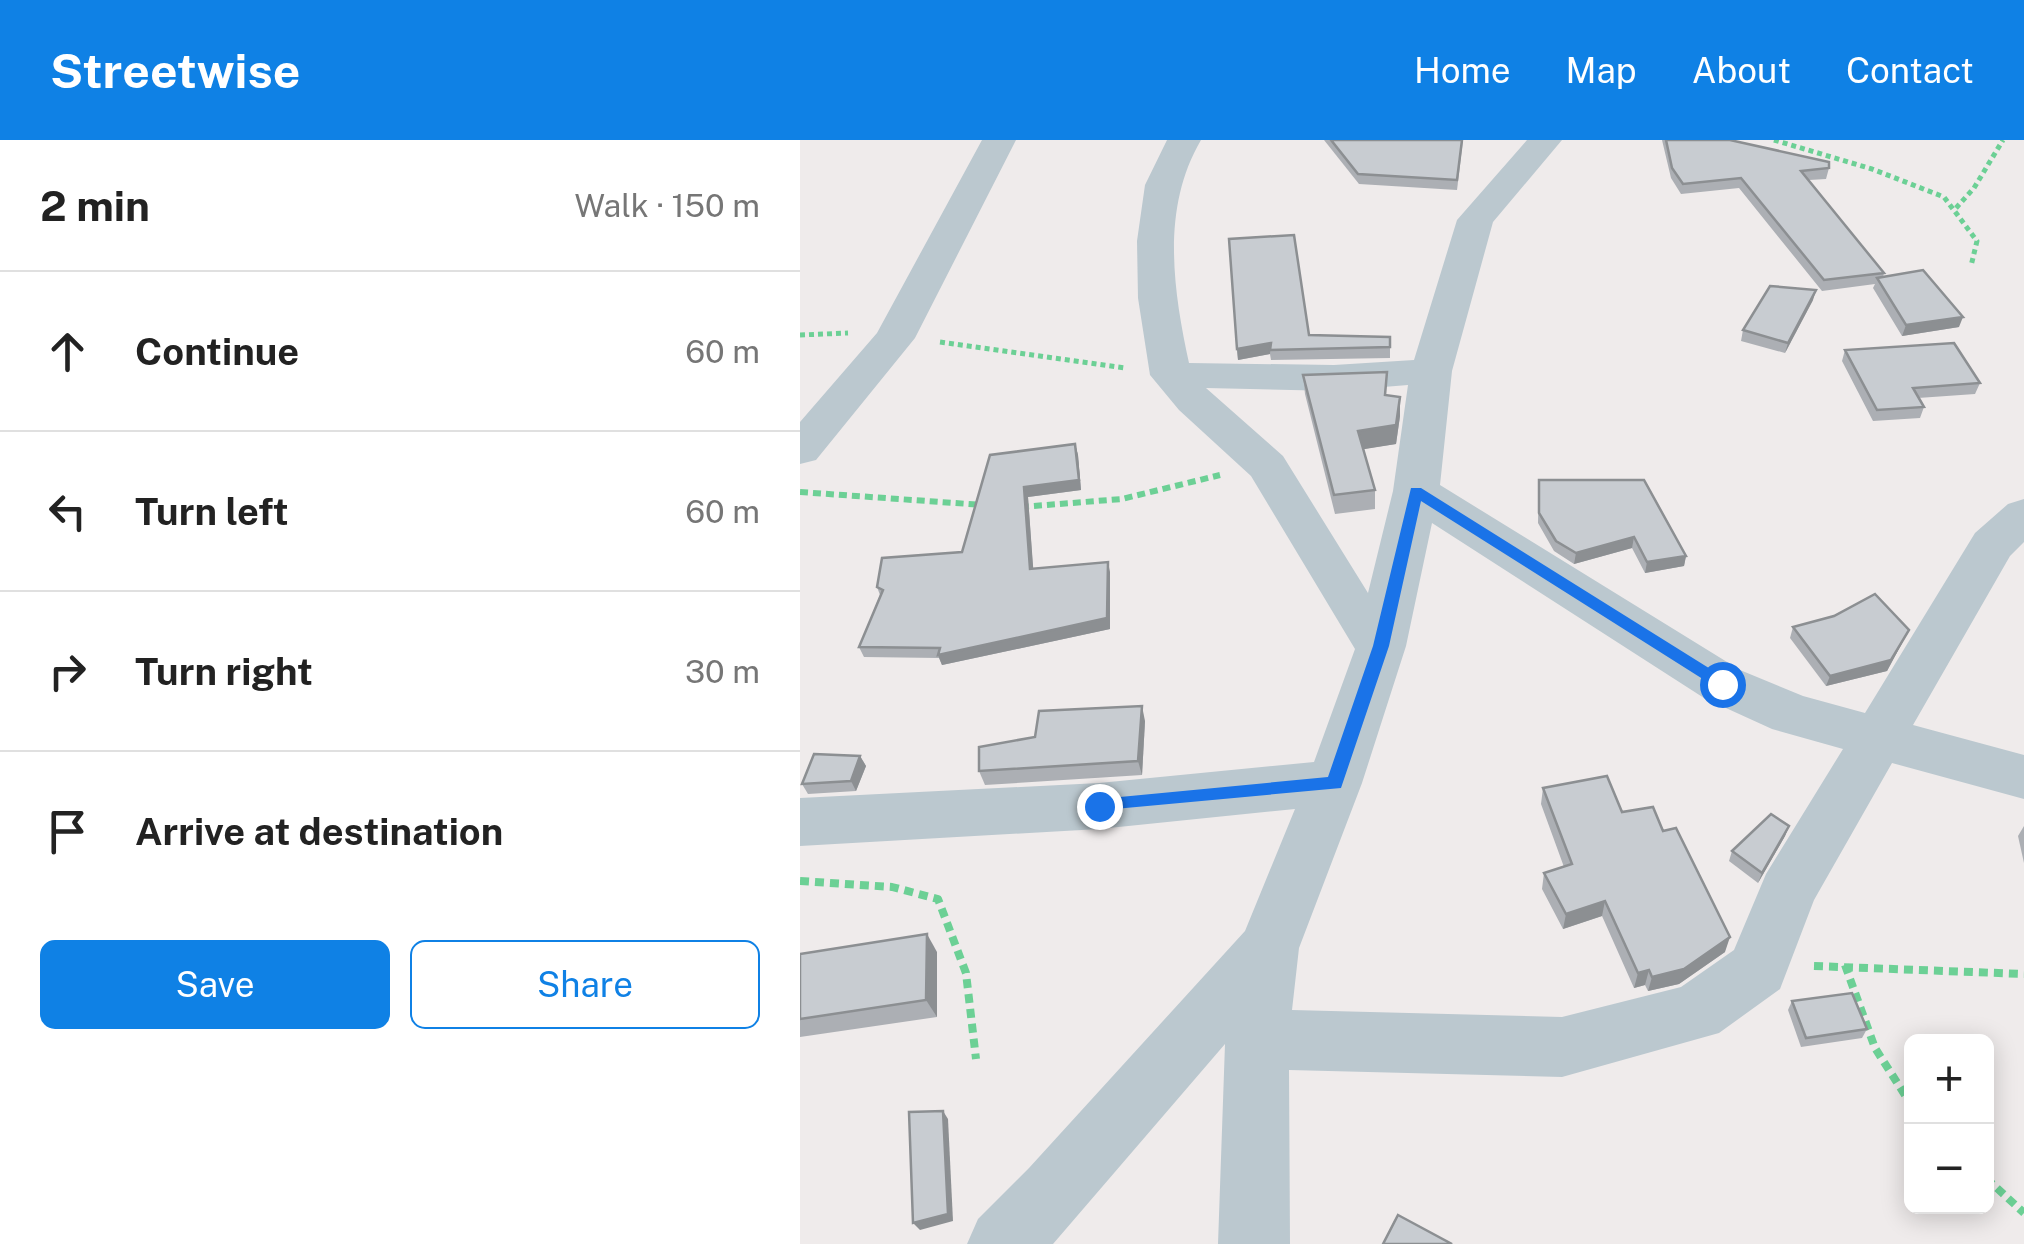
<!DOCTYPE html>
<html lang="en">
<head>
<meta charset="utf-8">
<style>
	body { margin:0; font-family:"Public Sans",sans-serif; background:#f2f2f2; color:#222 }
	.controls { position:absolute; right:30px; bottom:30px; display:grid; overflow:hidden; border-radius:15px; box-shadow:0 5px 25px #0003 }
	.controls button { width:90px; height:90px; display:grid; place-items:center; padding:0; border:0; border-bottom:2px solid #e0e0e0; background:#fff; color:#222; font:50px sans-serif }
	.stop { position:absolute; width:30px; height:30px; margin:-22px; border:8px solid #1a73e8; border-radius:50%; background:#fff }
	.stop.end { background:#1a73e8; border-color:#fff; box-shadow:0 2px 10px #0008 }
	.list { margin:0; padding:0; list-style:none }
	h2 { display:flex; justify-content:space-between; align-items:center; height:130px; margin:0; padding:0 40px; font-size:42px }
	h2 small { font-size:32px; font-weight:400; color:#767676 }
	.list li { display:grid; grid-template-columns:65px 1fr auto; gap:30px; align-items:center; box-sizing:border-box; height:160px; padding:0 40px; border-top:2px solid #e0e0e0 }
	.list b { display:block; font-size:38px; white-space:nowrap }
	.list em { font-size:32px; font-style:normal; color:#767676 }
	.actions { display:flex; gap:20px; padding:30px 40px }
	.actions a { flex:1; padding:22px 0; border:2px solid #0f81e5; border-radius:15px; text-align:center; font-size:35px; color:#0f81e5 }
	.actions .main { background:#0f81e5; color:#fff }
	.icon { flex:none; width:55px; height:55px; fill:none; stroke:currentColor; stroke-width:2; stroke-linecap:round; stroke-linejoin:round }
	.map { position:relative; flex:none; width:1224px; height:1104px; overflow:hidden }
	header { display:flex; align-items:center; gap:60px; box-sizing:border-box; height:140px; padding:0 50px; background:#0f81e5; color:#fff }
	header strong { font-size:48px }
	nav { display:flex; gap:55px; margin-inline-start:auto; font-size:35px }
	main { display:flex }
	aside { flex:1; background:#fff }
	.map>svg:first-child { display:block }
</style>
</head>
<body>
<header>
<strong>Streetwise</strong>
<nav><a>Home</a><a>Map</a><a>About</a><a>Contact</a></nav>
</header>
<main>
<aside>
<h2>2 min<small>Walk · 150 m</small></h2>
<ul class="list">
<li><svg class="icon" aria-label="ahead" viewBox="0 0 24 24"><path d="M12 20V5M6 11l6-6 6 6"/></svg><div><b>Continue</b></div><em>60 m</em></li>
<li><svg class="icon" aria-label="left" viewBox="0 0 24 24"><path d="M17 20v-9H6M10 6l-5 5 5 5"/></svg><div><b>Turn left</b></div><em>60 m</em></li>
<li><svg class="icon" aria-label="right" viewBox="0 0 24 24"><path d="M7 20v-9h11M14 6l5 5-5 5"/></svg><div><b>Turn right</b></div><em>30 m</em></li>
<li><svg class="icon" aria-label="arrive" viewBox="0 0 24 24"><path d="M6 21V4h12l-3 4 3 4H6"/></svg><div><b>Arrive at destination</b></div></li>
</ul>
<div class="actions"><a class="main">Save</a><a>Share</a></div>
</aside>
<div class="map">
<svg width="1224" height="1104" viewBox="0 0 1224 1104">
	<rect width="100%" height="100%" fill="#efebeb"/>
	<g fill="none" stroke-linecap="round" stroke-linejoin="round">
		<g stroke="#6cd095" stroke-width="5" stroke-dasharray="5 4" stroke-linecap="butt">
			<polyline points="974,0 1072,29 1144,57 1177,101 1171,126"/>
			<polyline points="1156,68 1174,48 1203,0"/>
			<polyline points="0,195 48,193"/>
			<polyline points="140,202 325,228"/>
		</g>
		<g stroke="#6cd095" stroke-width="6" stroke-dasharray="8 5" stroke-linecap="butt">
			<polyline points="0,352 183,365"/>
			<polyline points="221,367 322,359 420,335"/>
		</g>
		<g stroke="#6cd095" stroke-width="8" stroke-dasharray="9 6" stroke-linecap="butt">
			<polyline points="0,741 92,747 138,759 166,833 176,919"/>
			<polyline points="1045,825 1075,908 1112,966"/>
			<polyline points="1014,826 1224,834"/>
			<polyline points="1186,1038 1224,1073"/>
		</g>
		<g fill="#bbc8cf" fill-rule="evenodd">
			<polygon points="182,0 216,0 115,198 16,320 0,324 0,282 77,193"/>
			<path d="M367,0h34c-40,68 -28,149 -12,223l145,2 80,-5 43,-140 70,-80h35l-69,82 -41,149 -12,114 300,185 63,26 62,17 110,-180 33,-29 16,-5v43l-14,14 -97,169 111,30v44l-132,-36 -78,137 -34,89 -61,44 -157,44 -273,-7 1,174h-72l7,-200 -172,200h-86l11,-25 51,-51 216,-237 50,-122 -196,20 -299,17v-48l299,-15 215,-21 41,-113 -104,-173 -72,-66 -29,-35 -12,-77 -1,-57 8,-56zM608,245l-15,106 -25,102 -85,-137 -77,-68 128,3zM632,383l272,175 68,31 71,20 -77,125 -32,76 -53,37 -119,30 -270,-7 7,-62 63,-165 44,-137z"/>
		</g>
	</g>
	<g fill="#acafb4">
		<polygon points="524,0 663,0 657,50 559,44"/>
		<polygon points="862,0 930,0 1029,28 1026,39 1009,40 1084,133 1083,137 1159,187 1102,196 1073,148 1075,144 1022,151 939,48 881,54 871,38"/>
		<polygon points="1013,160 985,213 941,201 943,190"/>
		<polygon points="509,195 590,197 590,218 471,220 470,214 438,220 437,209"/>
		<polygon points="1045,210 1180,243 1175,254 1118,258 1124,267 1120,278 1073,281 1042,221"/>
		<polygon points="503,235 587,256 600,276 596,304 563,309 575,350 575,369 535,374 505,254"/>
		<polygon points="275,304 278,315 281,350 228,357 233,429 310,432 310,489 142,525 139,518 64,517 59,507 80,455 77,447 162,412"/>
		<polygon points="739,340 886,416 884,426 845,433 832,408 774,424 754,411 738,383"/>
		<polygon points="1034,476 1109,490 1087,531 1026,546 990,498 993,487"/>
		<polygon points="345,581 342,635 185,645 179,631"/>
		<polygon points="60,616 66,626 56,651 8,654 2,644"/>
		<polygon points="743,648 822,672 863,691 925,812 879,844 848,851 845,845 834,848 802,776 763,789 742,749 744,733 764,727 741,664"/>
		<polygon points="989,686 985,696 958,743 929,721 932,711"/>
		<polygon points="1224,686 1224,723 1218,696"/>
		<polygon points="137,812 137,877 0,897 0,814"/>
		<polygon points="992,861 1067,889 1062,898 1001,907 988,870"/>
	</g>
	<g fill="#8c8f92">
		<polygon points="1016,150 1013,160 985,213 988,203"/>
		<polygon points="1163,177 1159,187 1102,196 1106,185"/>
		<polygon points="471,203 470,214 438,220 437,209"/>
		<polygon points="600,257 600,276 596,304 559,310 558,291"/>
		<polygon points="275,304 278,315 281,350 228,357 234,439 230,429 224,347"/>
		<polygon points="834,397 832,408 774,424 776,413"/>
		<polygon points="886,416 884,426 845,433 847,422"/>
		<polygon points="308,422 310,432 310,489 142,525 138,515"/>
		<polygon points="1109,490 1087,531 1026,546 1030,536"/>
		<polygon points="342,566 345,581 342,635 338,621"/>
		<polygon points="60,616 66,626 56,651 51,641"/>
		<polygon points="989,686 985,696 958,743 962,733"/>
		<polygon points="805,761 802,776 763,789 766,774"/>
		<polygon points="127,794 137,812 137,877 126,860"/>
		<polygon points="930,797 925,812 879,844 848,851 852,837"/>
		<polygon points="849,830 845,845 834,848 838,833"/>
		<polygon points="143,971 148,979 153,1081 120,1090 113,1083"/>
	</g>
	<g fill="#c8ccd1" stroke="#8c8f92" stroke-width="2.5">
		<polygon points="531,0 662,0 657,40 558,34"/>
		<polygon points="866,0 930,0 1029,22 1029,28 1001,31 1084,133 1024,140 941,38 883,44 872,28"/>
		<polygon points="494,95 509,195 590,197 590,207 470,210 471,203 437,209 429,99"/>
		<polygon points="1123,130 1163,177 1106,185 1077,138"/>
		<polygon points="970,146 1016,150 988,203 943,190"/>
		<polygon points="1154,203 1180,243 1113,248 1124,267 1077,270 1045,210"/>
		<polygon points="587,232 585,255 600,257 596,285 558,291 575,350 534,355 503,235"/>
		<polygon points="275,304 279,340 224,347 230,429 308,422 307,478 138,515 140,508 59,507 83,450 77,447 82,418 162,412 190,315"/>
		<polygon points="739,340 844,340 886,416 847,422 834,397 776,413 756,401 739,373"/>
		<polygon points="1075,454 1109,490 1091,520 1030,536 993,487 1034,476"/>
		<polygon points="342,566 338,621 179,631 179,607 235,597 239,571"/>
		<polygon points="14,614 60,616 51,641 2,644"/>
		<polygon points="807,636 822,672 853,667 863,691 876,688 930,797 884,829 852,837 849,830 838,833 805,761 766,774 744,733 772,724 743,648"/>
		<polygon points="971,674 989,686 962,733 932,711"/>
		<polygon points="127,794 126,860 0,879 0,814"/>
		<polygon points="1052,853 1067,889 1006,898 992,861"/>
		<polygon points="143,971 148,1074 113,1083 109,972"/>
		<polygon points="598,1075 652,1104 583,1104"/>
	</g>
	<polygon fill="#1a73e8" points="611,348 621,348 928,540 928,548 917,548 621,361 589,506 541,648 293,671 293,661 299,659 528,637 573,506"/>
</svg>
<div class="controls">
<button>+</button>
<button>−</button>
</div>
<div class="stop" style="left:922px;top:544px"></div>
<div class="stop end" style="left:299px;top:666px"></div>
</div>
</main>
</body>
</html>
